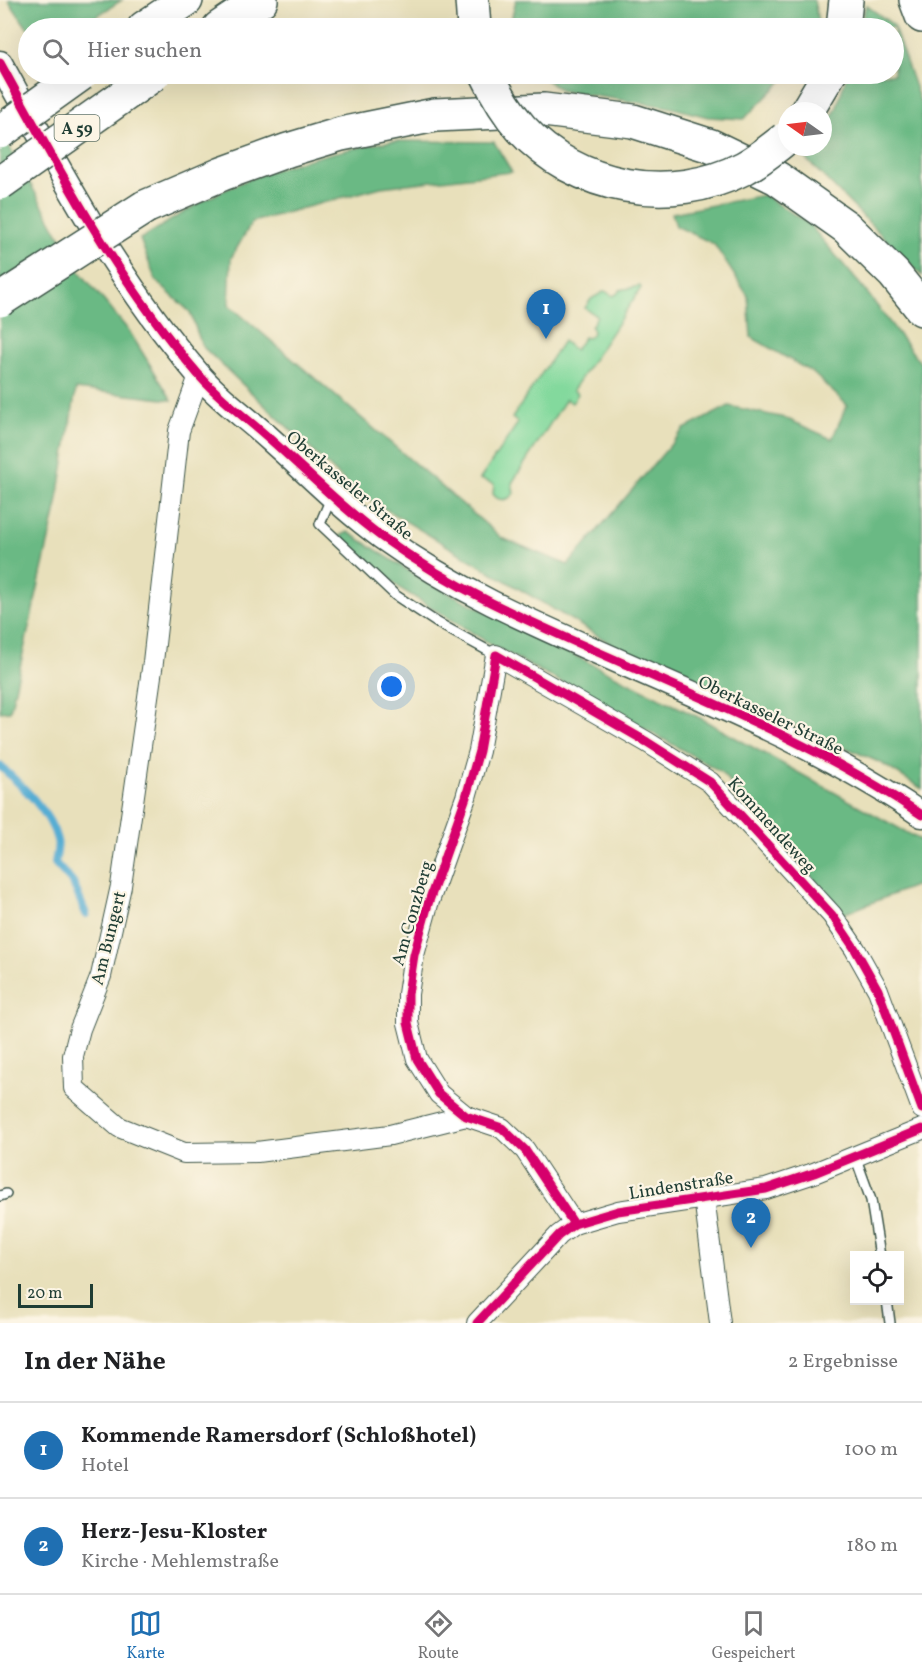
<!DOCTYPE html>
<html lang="de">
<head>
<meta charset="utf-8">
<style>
	body { margin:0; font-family:Vollkorn,serif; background:#f2f2f2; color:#202124 }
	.controls { position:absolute; right:18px; bottom:18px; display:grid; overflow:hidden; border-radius:0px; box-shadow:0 6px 24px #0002 }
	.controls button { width:54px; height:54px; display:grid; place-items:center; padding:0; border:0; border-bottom:2px solid #e0e0e0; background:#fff; color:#202124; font:30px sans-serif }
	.compass { position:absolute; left:778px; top:102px; width:54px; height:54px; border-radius:50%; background:#fff; box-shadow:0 6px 24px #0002; rotate:284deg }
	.scale { position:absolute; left:18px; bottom:15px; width:75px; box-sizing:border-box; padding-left:6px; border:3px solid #1f3d34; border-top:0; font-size:16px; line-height:21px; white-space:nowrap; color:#1f3d34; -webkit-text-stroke:4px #fcf5e5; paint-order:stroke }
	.you { position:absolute; left:392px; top:687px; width:21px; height:21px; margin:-15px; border:4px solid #fff; border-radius:50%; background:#1a73e8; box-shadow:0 0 0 9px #1a73e833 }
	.badge { display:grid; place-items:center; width:39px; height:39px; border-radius:50%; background:#1f6fb2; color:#fff; font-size:20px; font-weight:700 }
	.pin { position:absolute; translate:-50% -50px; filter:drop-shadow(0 2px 3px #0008) }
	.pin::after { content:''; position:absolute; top:32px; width:21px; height:18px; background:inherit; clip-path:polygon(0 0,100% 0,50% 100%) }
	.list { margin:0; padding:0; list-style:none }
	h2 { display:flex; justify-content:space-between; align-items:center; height:78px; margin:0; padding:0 24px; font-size:26px }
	h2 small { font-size:20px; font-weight:400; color:#757577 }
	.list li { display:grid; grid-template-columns:39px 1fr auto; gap:18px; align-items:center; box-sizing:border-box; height:96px; padding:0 24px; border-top:2px solid #e0e0e0 }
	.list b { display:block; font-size:22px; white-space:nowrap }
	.list p { margin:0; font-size:20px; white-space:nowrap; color:#757577 }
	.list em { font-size:20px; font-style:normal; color:#757577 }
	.icon { flex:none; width:33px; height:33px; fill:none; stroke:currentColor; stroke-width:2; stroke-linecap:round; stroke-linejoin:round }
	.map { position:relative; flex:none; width:922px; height:1323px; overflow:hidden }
	.search { position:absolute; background:#fff; box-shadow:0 6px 24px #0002; left:18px; right:18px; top:18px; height:66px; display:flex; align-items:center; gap:15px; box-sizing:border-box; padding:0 21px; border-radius:33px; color:#757577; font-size:22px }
	.sheet { height:270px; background:#fff }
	nav { display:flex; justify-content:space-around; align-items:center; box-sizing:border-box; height:84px; border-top:2px solid #e0e0e0; background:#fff; font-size:16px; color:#757577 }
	nav a { display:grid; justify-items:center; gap:3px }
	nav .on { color:#1f6fb2 }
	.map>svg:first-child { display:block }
</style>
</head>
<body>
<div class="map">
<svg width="922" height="1323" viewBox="0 0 922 1323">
	<rect width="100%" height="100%" fill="#fcf5e5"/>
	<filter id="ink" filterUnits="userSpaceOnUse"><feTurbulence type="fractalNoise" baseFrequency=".0167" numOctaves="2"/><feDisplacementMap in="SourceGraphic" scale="12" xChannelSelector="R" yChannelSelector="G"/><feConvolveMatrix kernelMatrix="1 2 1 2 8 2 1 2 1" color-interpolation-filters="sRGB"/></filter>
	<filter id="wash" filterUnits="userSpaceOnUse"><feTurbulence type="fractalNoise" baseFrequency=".008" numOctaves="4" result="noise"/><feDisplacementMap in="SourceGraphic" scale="24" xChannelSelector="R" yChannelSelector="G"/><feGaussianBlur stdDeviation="1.35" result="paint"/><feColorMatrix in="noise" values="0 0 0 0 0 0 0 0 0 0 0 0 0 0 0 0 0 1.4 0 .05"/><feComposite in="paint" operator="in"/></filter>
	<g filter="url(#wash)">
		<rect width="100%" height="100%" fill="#e8e0bb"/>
		<path fill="#83d99d" stroke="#518b68" stroke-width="1.5" d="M640,286l1,2 -68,102 5,4 -6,9 -6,-4 -54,84 2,10 -3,4c-7,4 -13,4 -18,-3l1,-10 -14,-5 38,-56 -6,-5 51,-77 12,9 9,-13 4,1 4,-3 1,-4 -2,-4 6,-11 -12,-8 6,-9 14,-8 8,5 4,-2 3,-4z"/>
		<g fill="#6ab984" stroke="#447b5c" stroke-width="1.5">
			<polygon points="8,0 122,0 78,28 28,29"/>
			<polygon points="516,0 814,0 818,22 815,28 513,28 511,21"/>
			<polygon points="866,5 893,25 922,107 922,276 803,156 809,147 823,147 823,128 836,110 847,74 894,74 894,28 860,28"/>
			<polygon points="538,74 789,74 744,119 708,117 669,107 562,91"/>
			<polygon points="0,130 80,272 129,331 172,400 76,389 57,504 10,711 0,712"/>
			<path d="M392,141l102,1 18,30 -131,15 -129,35 -21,36 -2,47 273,233 66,27 116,-136 45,-23 56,12 47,21 15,-34 -34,-32 -62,-36 -3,-41 -34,-52 -38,-18 -4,-13 92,-18 45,29 56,66 57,75v424l-41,-26 -261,-114 -265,-158 -153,-145 -12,-34 -34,-31 -16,-42c24,-14 47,-30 71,-42 56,-30 119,-45 181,-56z"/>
			<polygon points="348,532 425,581 700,718 922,841 922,883 843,914 720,771 578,691 497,648 401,589 340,536"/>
		</g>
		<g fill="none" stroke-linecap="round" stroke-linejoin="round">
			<path stroke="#57add3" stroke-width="8" d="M0,766c21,19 50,45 57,74 2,6 -1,16 -2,23l18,20 13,31"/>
		</g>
	</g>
	<g filter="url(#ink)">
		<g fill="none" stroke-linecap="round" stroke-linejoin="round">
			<defs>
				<g id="service">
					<polyline points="331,498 320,524 395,595 436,622 496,655"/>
					<polyline points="855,1156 871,1200 880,1256"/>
					<polyline points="0,1196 6,1194"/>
					<polyline points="887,1300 890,1323"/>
				</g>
				<g id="minor">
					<polyline points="199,376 179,431 153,662 121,886 101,976 80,1029 73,1056 74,1088 119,1127 184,1153 257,1152 390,1135 466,1116"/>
					<polyline points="704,1197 720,1323"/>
					<polyline points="574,1224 525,1150 502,1128 466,1116 439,1094 417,1059 408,1023 408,994 414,955 428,904 466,797 479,751 496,655 647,742 710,782 832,915 855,949 878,990 922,1109"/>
					<polyline points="477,1323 559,1235 574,1224 618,1211 766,1189 814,1173 922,1129"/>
				</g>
				<path id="tertiary" d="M0,63c59,107 117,217 198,311 20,24 49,44 73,66 36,32 71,68 111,97 35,25 72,47 110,66 143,71 298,122 430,212"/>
				<g id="motorway">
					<polyline points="472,0 474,28"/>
					<polyline points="916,0 922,16"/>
					<polyline points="144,28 186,0"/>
					<polyline points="219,28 261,0"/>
					<polyline points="843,28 846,0"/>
					<polyline points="807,111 829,74"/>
					<polyline points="145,207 222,174 288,150 341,134 435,115 544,110 633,121 711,146 777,178 846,227 894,274 922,309"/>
				</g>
			</defs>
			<use href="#service" stroke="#3d5548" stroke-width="12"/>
			<use href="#minor" stroke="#3d5548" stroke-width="22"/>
			<use href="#tertiary" stroke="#3d5548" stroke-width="27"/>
			<use href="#motorway" stroke="#3d5548" stroke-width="36"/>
			<use href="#service" stroke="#fff" stroke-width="9"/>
			<use href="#minor" stroke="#fff" stroke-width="20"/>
			<use href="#tertiary" stroke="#fff" stroke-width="24"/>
			<use href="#motorway" stroke="#fff" stroke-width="33"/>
			<defs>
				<g id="motorway-bridge">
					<path d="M487,74c9,19 20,38 34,54 55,61 149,78 223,40 15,-8 28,-19 41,-29"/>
					<polyline points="0,132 81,74"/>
					<polyline points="0,183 154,74"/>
					<polyline points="0,300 145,207"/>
				</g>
			</defs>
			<use href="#motorway-bridge" stroke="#3d5548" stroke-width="36" stroke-linecap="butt"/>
			<use href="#motorway-bridge" stroke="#fff" stroke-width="33"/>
			<defs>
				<g id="cycleway">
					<path d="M0,63c59,107 117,217 198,311 20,24 49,44 73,66 36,32 71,68 111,97 35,25 72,47 110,66 143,71 298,122 430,212"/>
					<polyline points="574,1224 525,1150 502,1128 466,1116 439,1094 417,1059 408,1023 408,994 414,955 428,904 466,797 479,751 496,655 647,742 710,782 832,915 855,949 878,990 922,1109"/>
					<polyline points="477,1323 559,1235 574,1224 618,1211 766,1189 814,1173 922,1129"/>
				</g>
			</defs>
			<use href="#cycleway" stroke="#fcf5e5" stroke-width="13"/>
			<use href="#cycleway" stroke="#d6006c" stroke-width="9"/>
		</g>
	</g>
	<g text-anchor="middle" stroke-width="4.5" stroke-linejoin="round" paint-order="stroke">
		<rect fill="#fcf5e5" stroke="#617469" stroke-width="1.5" x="54.5" y="115" width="45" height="26" rx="4.5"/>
		<g font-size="16" font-weight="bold" fill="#1f3d34">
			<text x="77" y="134">A 59</text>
		</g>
		<g font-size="18" fill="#1f3d34" stroke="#fcf5e5">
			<text transform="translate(350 485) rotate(40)" y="6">Oberkasseler Straße</text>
			<text transform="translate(771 715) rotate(26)" y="6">Oberkasseler Straße</text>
			<text transform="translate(772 825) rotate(48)" y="6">Kommendeweg</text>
			<text transform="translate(412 913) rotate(-74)" y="6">Am Conzberg</text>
			<text transform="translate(108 938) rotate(-76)" y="6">Am Bungert</text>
			<text transform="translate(681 1185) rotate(-9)" y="6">Lindenstraße</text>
		</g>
	</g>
</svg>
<div class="controls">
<button><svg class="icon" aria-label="locate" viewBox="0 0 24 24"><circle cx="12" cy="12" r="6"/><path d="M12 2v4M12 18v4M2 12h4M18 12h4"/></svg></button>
</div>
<svg class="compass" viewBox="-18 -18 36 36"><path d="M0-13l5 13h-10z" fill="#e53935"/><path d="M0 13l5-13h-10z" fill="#757577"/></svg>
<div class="scale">20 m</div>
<div class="you"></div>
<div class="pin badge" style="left:546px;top:339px">1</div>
<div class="pin badge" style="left:751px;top:1248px">2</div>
<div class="search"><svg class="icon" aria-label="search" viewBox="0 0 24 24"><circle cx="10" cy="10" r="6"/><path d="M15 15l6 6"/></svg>Hier suchen</div>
</div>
<section class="sheet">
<h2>In der Nähe<small>2 Ergebnisse</small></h2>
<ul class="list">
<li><span class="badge">1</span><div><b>Kommende Ramersdorf (Schloßhotel)</b><p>Hotel</p></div><em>100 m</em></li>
<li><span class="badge">2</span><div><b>Herz-Jesu-Kloster</b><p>Kirche · Mehlemstraße</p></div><em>180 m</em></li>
</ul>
</section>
<nav>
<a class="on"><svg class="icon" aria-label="map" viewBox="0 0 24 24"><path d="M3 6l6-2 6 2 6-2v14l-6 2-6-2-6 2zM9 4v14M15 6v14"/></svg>Karte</a>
<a><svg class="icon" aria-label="directions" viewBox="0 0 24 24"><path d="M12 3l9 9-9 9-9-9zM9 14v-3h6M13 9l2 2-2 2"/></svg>Route</a>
<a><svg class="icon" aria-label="saved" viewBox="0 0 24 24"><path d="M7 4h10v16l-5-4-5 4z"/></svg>Gespeichert</a>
</nav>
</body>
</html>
